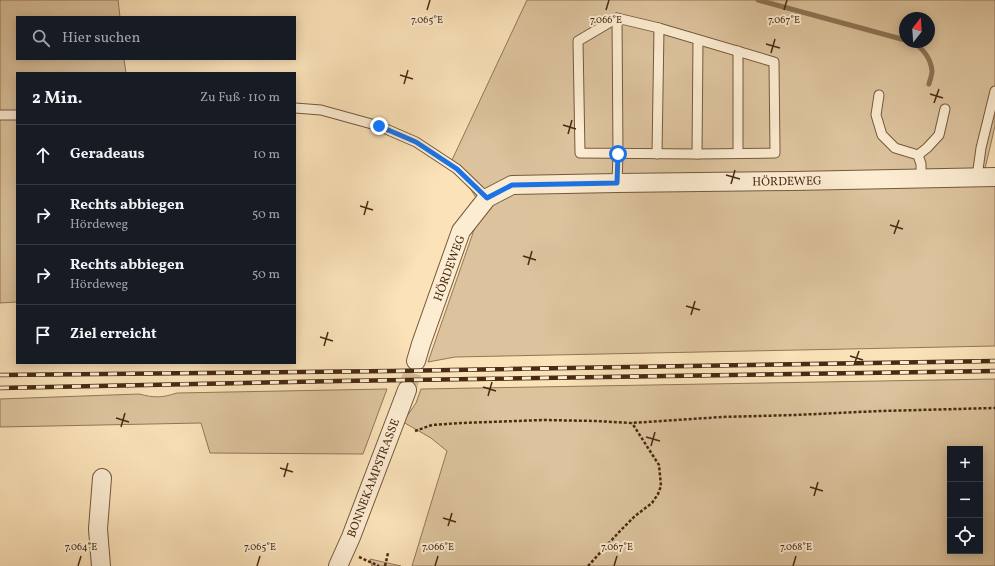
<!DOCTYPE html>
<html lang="de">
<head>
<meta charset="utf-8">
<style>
	body { margin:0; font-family:Vollkorn,serif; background:#20242c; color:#f1f3f6 }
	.controls { position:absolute; right:12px; bottom:12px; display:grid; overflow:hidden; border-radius:0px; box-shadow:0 2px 10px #0003 }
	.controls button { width:36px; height:36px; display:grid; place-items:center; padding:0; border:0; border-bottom:1px solid #363941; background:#171b24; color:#f1f3f6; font:20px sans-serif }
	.compass { position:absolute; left:899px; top:12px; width:36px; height:36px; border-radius:50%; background:#171b24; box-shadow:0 2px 10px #0003; rotate:17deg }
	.stop { position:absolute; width:12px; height:12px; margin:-9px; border:3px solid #1a73e8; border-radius:50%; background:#fff }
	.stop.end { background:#1a73e8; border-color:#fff; box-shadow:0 1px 4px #0008 }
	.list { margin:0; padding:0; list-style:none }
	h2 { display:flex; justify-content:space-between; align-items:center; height:52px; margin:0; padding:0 16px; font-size:17px }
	h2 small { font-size:13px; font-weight:400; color:#9ea1a6 }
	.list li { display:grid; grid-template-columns:26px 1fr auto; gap:12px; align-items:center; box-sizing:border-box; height:60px; padding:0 16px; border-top:1px solid #363941 }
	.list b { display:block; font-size:15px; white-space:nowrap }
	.list p { margin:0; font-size:13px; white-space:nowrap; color:#9ea1a6 }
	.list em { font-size:13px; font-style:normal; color:#9ea1a6 }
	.icon { flex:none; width:22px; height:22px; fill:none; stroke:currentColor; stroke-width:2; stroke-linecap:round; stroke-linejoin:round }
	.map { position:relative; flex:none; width:995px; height:566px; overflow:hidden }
	.search { position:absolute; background:#171b24; box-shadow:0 2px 10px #0003; left:16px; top:16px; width:280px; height:44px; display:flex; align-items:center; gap:10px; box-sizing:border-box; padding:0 14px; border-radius:0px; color:#9ea1a6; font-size:15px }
	.panel { position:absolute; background:#171b24; box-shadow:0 2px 10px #0003; left:16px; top:72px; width:280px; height:292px; border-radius:0px }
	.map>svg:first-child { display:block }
</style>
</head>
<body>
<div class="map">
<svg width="995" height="566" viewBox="0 0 995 566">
	<rect width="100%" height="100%" fill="#fbe2b9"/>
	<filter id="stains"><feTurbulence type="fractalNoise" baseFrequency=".005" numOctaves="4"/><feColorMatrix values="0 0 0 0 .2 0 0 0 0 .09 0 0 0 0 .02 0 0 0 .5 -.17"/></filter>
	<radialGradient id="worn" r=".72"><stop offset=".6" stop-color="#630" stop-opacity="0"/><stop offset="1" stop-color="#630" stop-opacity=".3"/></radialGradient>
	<g fill="#dcc39d" stroke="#927758" fill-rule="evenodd">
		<polygon points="0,0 118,0 120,17 17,17 17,59 124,59 126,73 17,73 17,302 0,303"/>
		<path d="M527,0h468v126l-11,47 11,7v166l-540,11 -27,5 54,-155 -30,-47zM905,18h24v24h-24z"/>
		<path d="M995,379v187h-583l35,-115 -16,-13 -28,-16 13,-19 5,-14zM950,449h30v102h-30z"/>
		<path d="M387,389l-24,65 -153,-1 -9,-30 -201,4v-28l139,-5c16,4 22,4 38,-1z"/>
		<polygon points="370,559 401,566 372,566"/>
	</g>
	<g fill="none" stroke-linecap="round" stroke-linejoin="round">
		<g stroke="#8e7454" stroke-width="5">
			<polyline points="758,0 905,40"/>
			<path d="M911,42c12,5 20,17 21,29 0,4 -2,9 -3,13"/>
		</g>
		<polyline stroke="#d7bd98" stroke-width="18" stroke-dasharray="18 9" stroke-linecap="butt" points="407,390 416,361"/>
		<defs>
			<g id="service">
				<polygon points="617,18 659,28 774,62 775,153 697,154 580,153 578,41"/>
				<polyline points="738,51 738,153"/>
				<polyline points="879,95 876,115 882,135 895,148 918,155 921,164 921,178"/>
				<polyline points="295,108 321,110 379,126 416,142 457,169 487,198"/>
				<polyline points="0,115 17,115"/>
				<polyline points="657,154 659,28"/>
				<polyline points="697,154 698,40"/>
				<polyline points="918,155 927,148 939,135 945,109"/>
				<polyline points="977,177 981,148 995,91"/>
				<polyline points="617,183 618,154 617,18"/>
			</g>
			<g id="minor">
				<polyline points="416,361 421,344 461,231 487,198 512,185 617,183 794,181 995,177"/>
				<polyline points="101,566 98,529 102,478"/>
				<polyline points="338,566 351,537 407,390"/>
			</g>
		</defs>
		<use href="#service" stroke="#74593c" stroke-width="11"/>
		<use href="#minor" stroke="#74593c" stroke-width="20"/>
		<g stroke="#472b12" stroke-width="2.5" stroke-dasharray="3 2" stroke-linecap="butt">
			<polyline points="415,431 432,425 461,423 544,420 596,421 631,423 722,417 795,415 880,411 995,408"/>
			<polyline points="359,557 379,566"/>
			<polyline points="385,566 388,553"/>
			<polyline points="588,566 620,531 635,516 652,503 658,494 661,486 659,465 632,423"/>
		</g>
		<use href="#service" stroke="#fcecd2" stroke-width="9"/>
		<use href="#minor" stroke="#fcecd2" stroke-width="18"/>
		<defs>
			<g id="rail">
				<polyline points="0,375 392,371 995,361"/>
				<polyline points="0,388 339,381 995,371"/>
			</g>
		</defs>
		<use href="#rail" stroke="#472b12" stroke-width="4.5"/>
		<use href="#rail" stroke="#fcecd2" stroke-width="3" stroke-dasharray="9" stroke-linecap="butt"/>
	</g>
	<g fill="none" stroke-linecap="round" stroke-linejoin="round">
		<polyline stroke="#1a73e8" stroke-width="5" points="379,126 416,142 457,169 487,198 512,185 617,183 618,154"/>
	</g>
	<path fill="none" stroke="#472b12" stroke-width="1.5" d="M427,10l3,-10M606,10l3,-10M784,10l3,-10M766,44l14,4M771,53l4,-14M400,75l13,4M404,84l4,-14M930,94l13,4M934,103l5,-14M563,125l13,4M568,134l4,-14M726,175l14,4M731,184l4,-14M360,206l13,4M364,215l4,-14M890,225l13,4M894,234l5,-14M523,256l13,4M528,265l4,-14M686,306l14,4M691,315l4,-14M320,337l13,4M324,346l4,-14M850,356l13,4M854,365l5,-14M483,387l13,4M488,396l4,-14M116,418l13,4M121,427l4,-14M646,437l14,4M651,446l4,-14M280,468l13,4M284,477l4,-14M810,487l13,4M814,496l4,-14M443,518l13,4M448,526l4,-13M78,566l3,-10M257,566l3,-10M435,566l3,-10M614,566l3,-10M793,566l3,-10"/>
	<g text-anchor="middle" stroke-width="4" stroke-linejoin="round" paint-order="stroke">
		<g font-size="12" fill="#472b12" stroke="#fcecd2">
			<text transform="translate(787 181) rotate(-1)" y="4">HÖRDEWEG</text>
			<text transform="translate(449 268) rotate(-70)" y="4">HÖRDEWEG</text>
			<text transform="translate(373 478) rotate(-69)" y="4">BONNEKAMPSTRASSE</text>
		</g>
	</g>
	<g font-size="10" text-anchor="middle" fill="#472b12" stroke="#fcecd2" stroke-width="4" stroke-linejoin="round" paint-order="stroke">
		<text x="427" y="23">7.065°E</text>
		<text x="606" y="23">7.066°E</text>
		<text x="784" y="23">7.067°E</text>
		<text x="81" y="550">7.064°E</text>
		<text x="260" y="550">7.065°E</text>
		<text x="438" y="550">7.066°E</text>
		<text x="617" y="550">7.067°E</text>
		<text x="796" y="550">7.068°E</text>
	</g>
	<rect width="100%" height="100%" filter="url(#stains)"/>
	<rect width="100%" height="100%" fill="url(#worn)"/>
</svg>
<div class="controls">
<button>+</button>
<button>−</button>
<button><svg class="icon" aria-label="locate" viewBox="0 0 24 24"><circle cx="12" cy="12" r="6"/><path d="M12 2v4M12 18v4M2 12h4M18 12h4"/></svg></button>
</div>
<svg class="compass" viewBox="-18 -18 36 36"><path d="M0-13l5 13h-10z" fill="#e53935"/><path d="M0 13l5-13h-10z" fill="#9ea1a6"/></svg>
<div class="stop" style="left:618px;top:154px"></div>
<div class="stop end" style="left:379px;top:126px"></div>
<div class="search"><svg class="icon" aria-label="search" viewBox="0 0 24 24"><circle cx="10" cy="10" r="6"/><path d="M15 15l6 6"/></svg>Hier suchen</div>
<section class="panel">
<h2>2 Min.<small>Zu Fuß · 110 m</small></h2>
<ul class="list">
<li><svg class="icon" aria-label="ahead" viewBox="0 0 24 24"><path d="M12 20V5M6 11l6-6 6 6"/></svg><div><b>Geradeaus</b></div><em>10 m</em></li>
<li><svg class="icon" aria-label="right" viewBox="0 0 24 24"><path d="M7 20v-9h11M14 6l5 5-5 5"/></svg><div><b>Rechts abbiegen</b><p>Hördeweg</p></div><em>50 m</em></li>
<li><svg class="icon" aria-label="right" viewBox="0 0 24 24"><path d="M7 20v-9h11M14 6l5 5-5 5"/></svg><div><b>Rechts abbiegen</b><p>Hördeweg</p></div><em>50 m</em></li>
<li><svg class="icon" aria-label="arrive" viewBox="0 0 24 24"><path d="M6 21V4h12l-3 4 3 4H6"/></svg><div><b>Ziel erreicht</b></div></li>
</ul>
</section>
</div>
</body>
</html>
